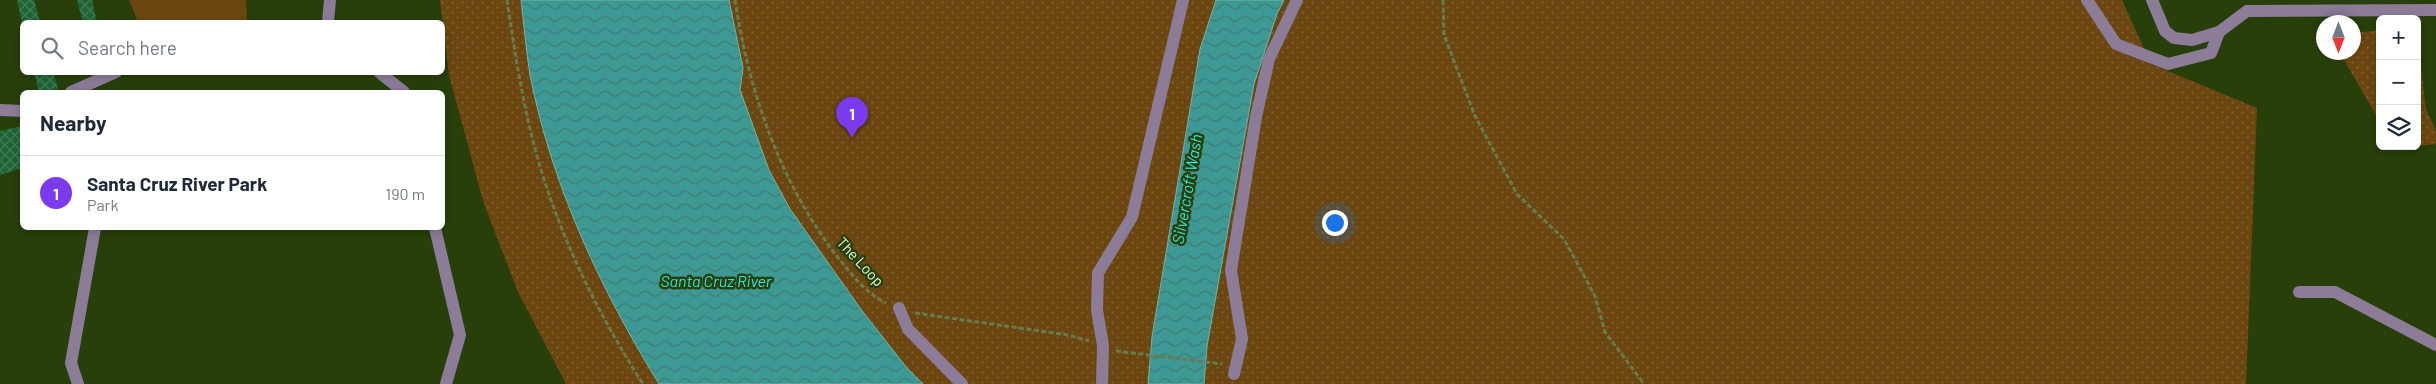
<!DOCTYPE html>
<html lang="en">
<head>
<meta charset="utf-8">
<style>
	body { margin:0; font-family:Barlow,sans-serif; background:#f6f6f7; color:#1f2937 }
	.controls { position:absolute; right:15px; top:15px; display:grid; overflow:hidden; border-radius:8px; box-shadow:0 2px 8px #0003 }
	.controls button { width:45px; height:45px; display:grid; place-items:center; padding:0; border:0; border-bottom:1px solid #e0e1e3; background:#fff; color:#1f2937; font:25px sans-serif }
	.compass { position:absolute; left:2316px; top:15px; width:45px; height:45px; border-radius:50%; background:#fff; box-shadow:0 2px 8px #0003; rotate:180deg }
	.you { position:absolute; left:1334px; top:222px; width:18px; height:18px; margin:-12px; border:4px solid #fff; border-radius:50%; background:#1a73e8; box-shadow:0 0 0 8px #1a73e833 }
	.badge { display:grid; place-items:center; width:32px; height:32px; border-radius:50%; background:#7c3aed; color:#fff; font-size:16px; font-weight:700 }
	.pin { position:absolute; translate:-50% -41px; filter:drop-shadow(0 1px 2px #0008) }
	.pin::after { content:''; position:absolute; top:26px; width:18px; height:15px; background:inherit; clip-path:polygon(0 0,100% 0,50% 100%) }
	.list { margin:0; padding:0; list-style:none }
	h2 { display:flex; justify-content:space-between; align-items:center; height:65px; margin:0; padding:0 20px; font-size:21px }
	h2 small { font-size:16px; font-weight:400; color:#747a83 }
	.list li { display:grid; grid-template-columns:32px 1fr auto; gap:15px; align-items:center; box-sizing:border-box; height:75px; padding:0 20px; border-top:1px solid #e0e1e3 }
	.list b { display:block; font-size:19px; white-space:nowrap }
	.list p { margin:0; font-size:16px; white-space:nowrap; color:#747a83 }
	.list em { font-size:16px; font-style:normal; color:#747a83 }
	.icon { flex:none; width:28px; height:28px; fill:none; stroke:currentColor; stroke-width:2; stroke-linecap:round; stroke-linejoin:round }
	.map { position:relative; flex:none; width:2436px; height:384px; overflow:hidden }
	.search { position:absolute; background:#fff; box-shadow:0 2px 8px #0003; left:20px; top:20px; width:425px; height:55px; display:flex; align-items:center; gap:12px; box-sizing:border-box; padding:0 18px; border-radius:8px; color:#747a83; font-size:19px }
	.panel { position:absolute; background:#fff; box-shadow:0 2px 8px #0003; left:20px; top:90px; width:425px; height:140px; border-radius:8px }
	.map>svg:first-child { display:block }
</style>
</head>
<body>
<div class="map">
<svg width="2436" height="384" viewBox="0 0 2436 384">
	<defs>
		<pattern id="park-dots" width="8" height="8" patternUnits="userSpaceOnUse" patternTransform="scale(1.25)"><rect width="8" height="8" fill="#6b4610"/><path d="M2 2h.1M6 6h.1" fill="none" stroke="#806232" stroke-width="1.8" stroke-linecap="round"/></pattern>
		<pattern id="water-waves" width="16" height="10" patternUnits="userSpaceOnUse" patternTransform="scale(1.25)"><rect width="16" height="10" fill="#3e9894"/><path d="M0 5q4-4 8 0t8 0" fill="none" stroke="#407d77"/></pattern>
		<pattern id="building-cross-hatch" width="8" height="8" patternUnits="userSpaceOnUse" patternTransform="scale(1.25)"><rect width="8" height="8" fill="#1e6435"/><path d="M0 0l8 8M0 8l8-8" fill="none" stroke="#3f7b52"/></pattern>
	</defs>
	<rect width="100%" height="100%" fill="#283f0a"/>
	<polygon fill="#6b4610" points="129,0 246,0 247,22 138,22"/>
	<g fill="url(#park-dots)">
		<polygon points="440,0 2122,0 2151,64 2257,108 2246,384 566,384 518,292 483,201 449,75"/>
		<polygon points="2380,30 2380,122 2340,53 2354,52 2354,33"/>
		<polygon points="2417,48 2419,50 2426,109 2436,131 2436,144 2417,146"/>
	</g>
	<g fill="url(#water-waves)" stroke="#71b5a8">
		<path d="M521,0h208l14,68 -3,22 29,80 21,39 73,103 44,56 16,16h-264c-59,-96 -107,-198 -129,-309 -4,-25 -6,-50 -9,-75z"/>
		<polygon points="1216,0 1284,0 1277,14 1254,84 1207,346 1204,384 1148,384 1152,337 1200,49"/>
	</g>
	<g fill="url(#building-cross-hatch)">
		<polygon points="17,0 34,0 40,22 22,22"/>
		<polygon points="77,0 92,0 97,22 83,22"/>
		<polygon points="34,72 53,72 58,89 39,92"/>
		<polygon points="22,126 22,168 0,175 0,131"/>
	</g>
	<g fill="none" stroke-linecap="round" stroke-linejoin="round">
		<g stroke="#677d4d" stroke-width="3" stroke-dasharray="5 2.5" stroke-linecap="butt">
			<path d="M507,0c6,40 12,80 21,120 21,95 63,183 115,264"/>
			<path d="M735,0c14,94 48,191 109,265 11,14 25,30 42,38"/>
			<polyline points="1443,0 1444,35 1475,116 1517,194 1564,239 1595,296 1605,332 1644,384"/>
			<polyline points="915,313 1068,335 1089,341"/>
			<polyline points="1116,351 1222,364"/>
		</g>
		<g stroke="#8c7c98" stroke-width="12">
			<polyline points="2087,0 2116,44 2168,64 2211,53 2219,32"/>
			<polyline points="2152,0 2165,31 2174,38 2192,40 2219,32 2247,11 2436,10"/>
			<polyline points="328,22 330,0"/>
			<polyline points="379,72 404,92"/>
			<polyline points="71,92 116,72"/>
			<polyline points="0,110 22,111"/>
			<polyline points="435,228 460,335 446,384"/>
			<polyline points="2299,292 2335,292 2436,345"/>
			<polyline points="899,308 908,329 962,384"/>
			<polyline points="1234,374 1242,339 1231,270 1256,117 1269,59 1297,0"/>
			<polyline points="78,384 71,363 95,228"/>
			<polyline points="1102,384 1103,346 1097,310 1098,273 1132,217 1183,0"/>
		</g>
	</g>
	<g text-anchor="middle" stroke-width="5" stroke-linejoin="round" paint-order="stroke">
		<g font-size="15" fill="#e7fad6" stroke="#283f0a">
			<text transform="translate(860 262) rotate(47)" y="5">The Loop</text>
		</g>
		<g font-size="16" font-style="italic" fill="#2ce6df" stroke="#283f0a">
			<text transform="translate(1187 189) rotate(-80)" y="6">Silvercroft Wash</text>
			<text x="716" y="287">Santa Cruz River</text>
		</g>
	</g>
</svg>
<div class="controls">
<button>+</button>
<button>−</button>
<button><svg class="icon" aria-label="layers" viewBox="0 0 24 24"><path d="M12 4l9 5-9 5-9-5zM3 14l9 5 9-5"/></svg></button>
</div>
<svg class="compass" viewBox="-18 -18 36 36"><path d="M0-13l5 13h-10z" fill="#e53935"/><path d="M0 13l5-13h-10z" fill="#747a83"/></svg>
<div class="you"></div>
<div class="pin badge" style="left:852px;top:138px">1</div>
<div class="search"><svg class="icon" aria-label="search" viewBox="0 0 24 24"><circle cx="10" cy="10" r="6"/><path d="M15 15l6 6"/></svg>Search here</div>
<section class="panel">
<h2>Nearby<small></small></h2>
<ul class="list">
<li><span class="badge">1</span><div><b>Santa Cruz River Park</b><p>Park</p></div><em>190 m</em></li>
</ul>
</section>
</div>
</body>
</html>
